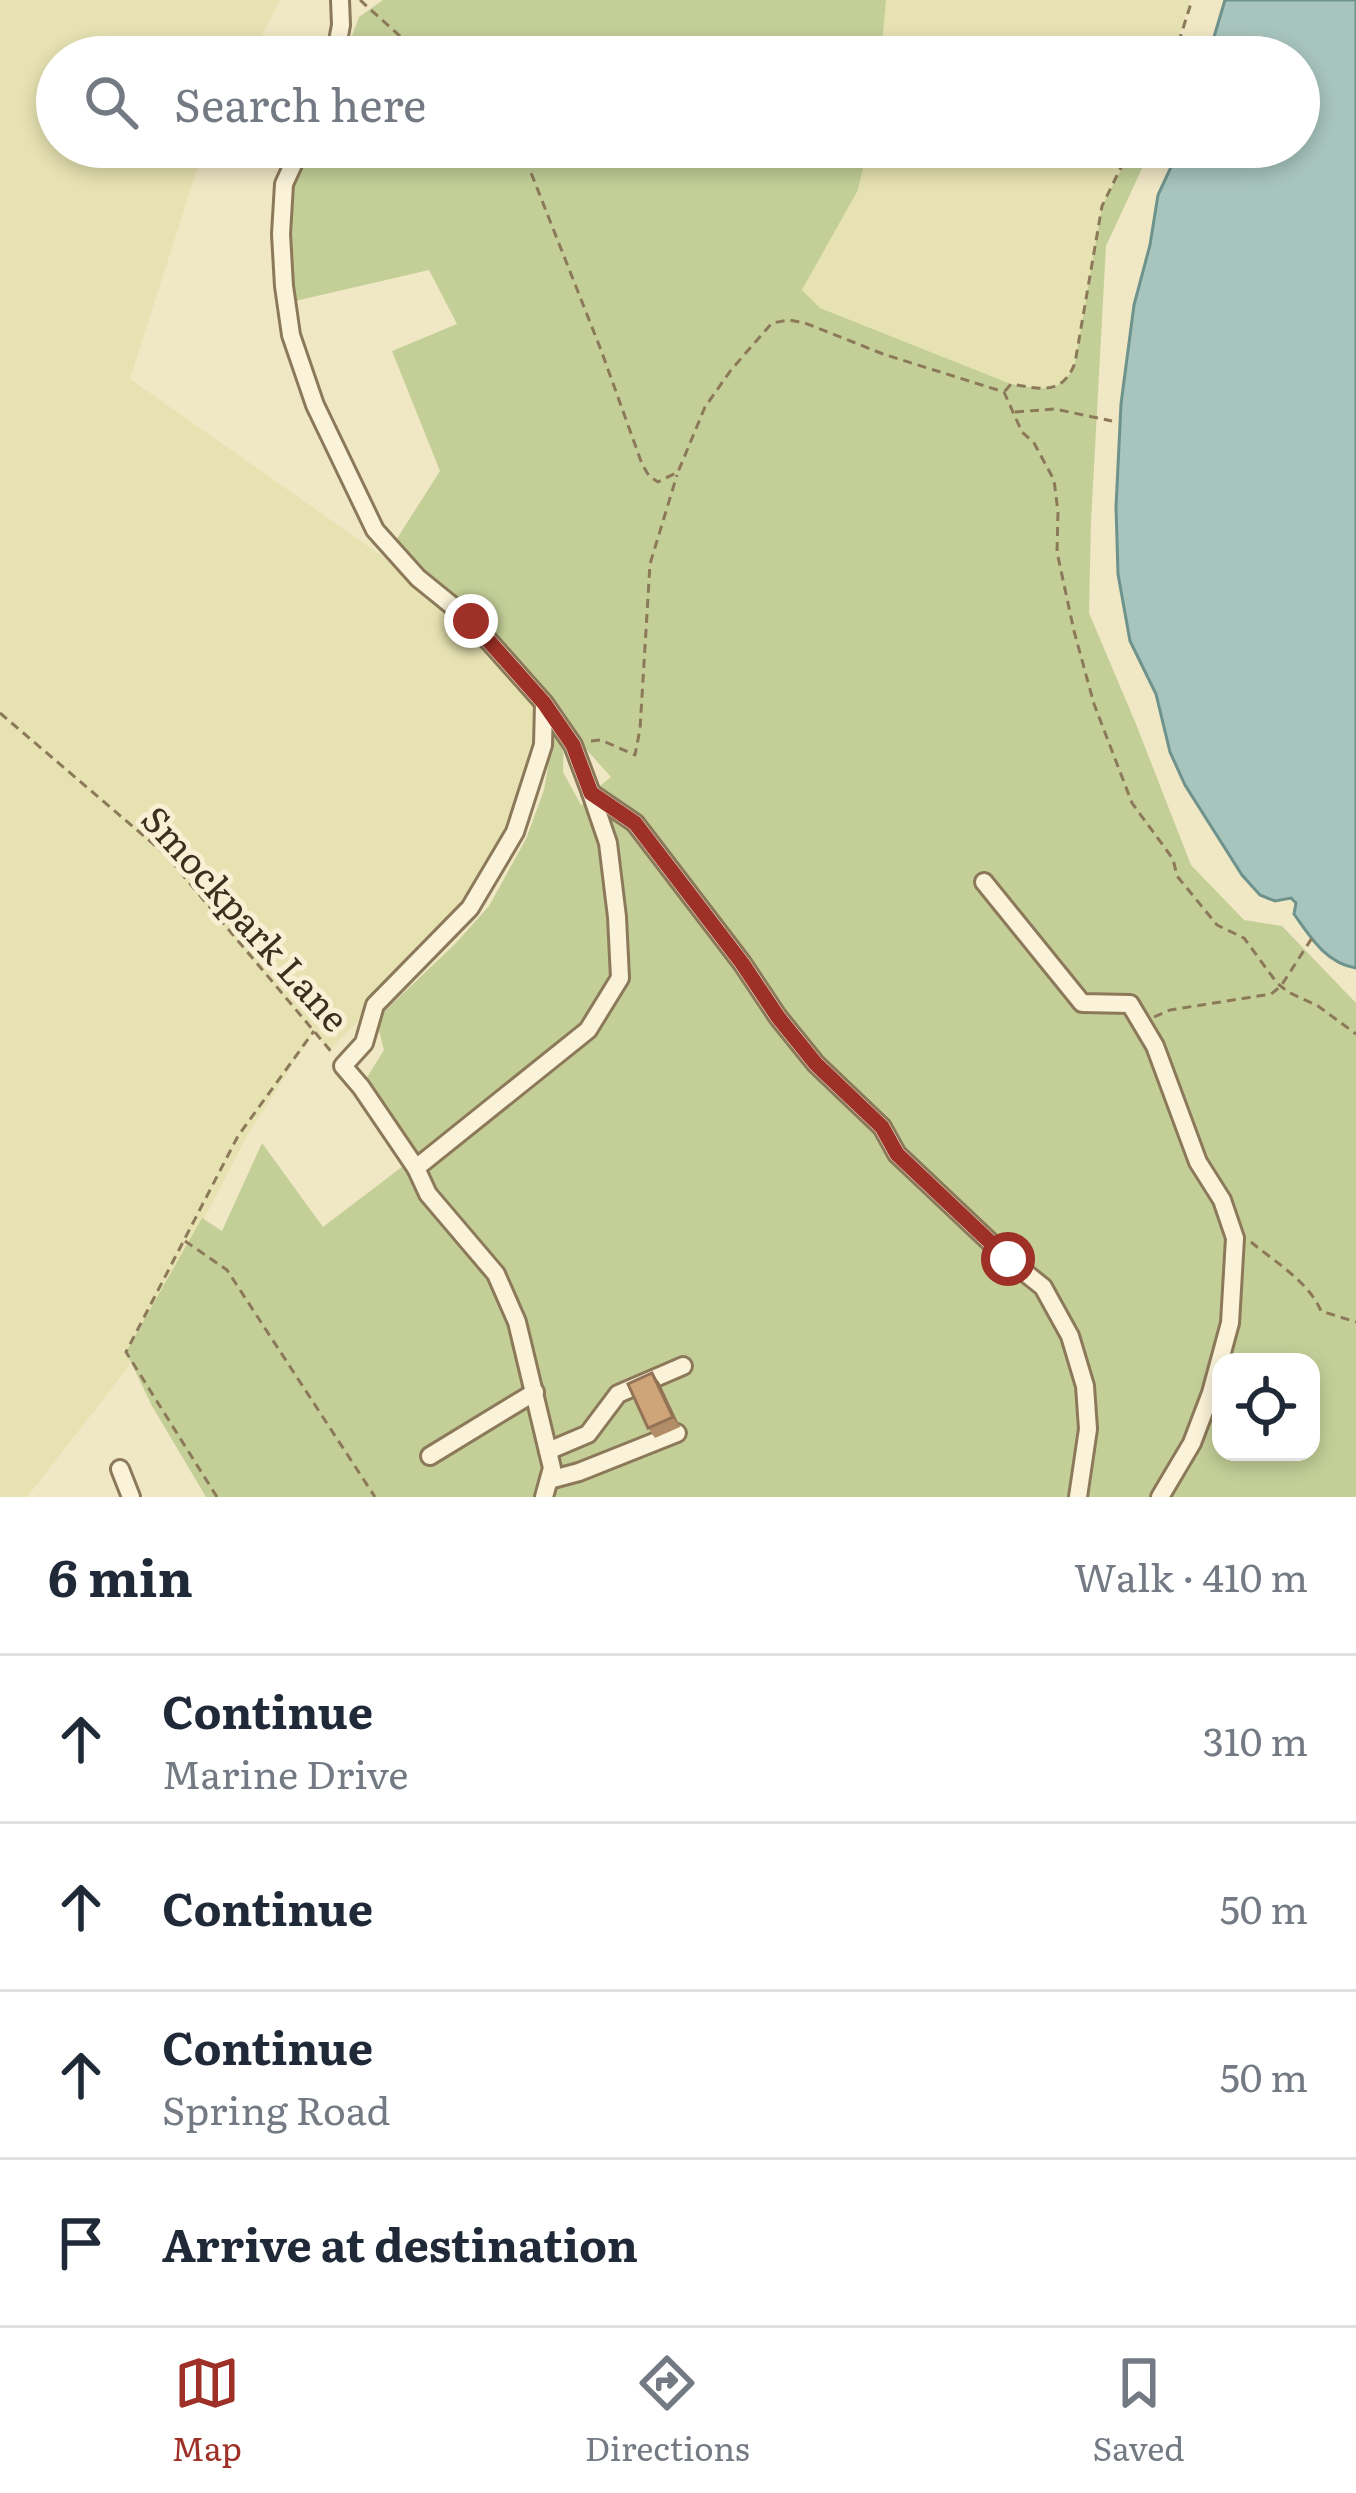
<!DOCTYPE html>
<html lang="en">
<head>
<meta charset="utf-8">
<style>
	body { margin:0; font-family:Literata,serif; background:#f2f2f3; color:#1f2937 }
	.controls { position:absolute; right:36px; bottom:36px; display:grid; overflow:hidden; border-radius:24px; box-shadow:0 6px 18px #0003 }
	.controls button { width:108px; height:108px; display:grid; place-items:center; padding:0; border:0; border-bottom:3px solid #e0e1e3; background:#fff; color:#1f2937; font:60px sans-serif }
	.stop { position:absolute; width:36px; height:36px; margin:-27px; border:9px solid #9e3027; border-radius:50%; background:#fff }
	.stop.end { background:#9e3027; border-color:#fff; box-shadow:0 3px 12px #0008 }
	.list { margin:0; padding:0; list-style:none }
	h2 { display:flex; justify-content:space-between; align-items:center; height:156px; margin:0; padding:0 48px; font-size:51px }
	h2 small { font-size:39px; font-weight:400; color:#747a83 }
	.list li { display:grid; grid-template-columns:78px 1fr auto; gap:36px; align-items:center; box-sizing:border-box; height:168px; padding:0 48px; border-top:3px solid #e0e1e3 }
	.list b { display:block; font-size:45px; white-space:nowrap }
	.list p { margin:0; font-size:39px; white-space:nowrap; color:#747a83 }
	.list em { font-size:39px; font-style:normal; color:#747a83 }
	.icon { flex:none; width:66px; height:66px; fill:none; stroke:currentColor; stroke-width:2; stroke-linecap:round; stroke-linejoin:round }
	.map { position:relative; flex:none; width:1356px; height:1497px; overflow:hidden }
	.search { position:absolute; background:#fff; box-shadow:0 6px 18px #0003; left:36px; right:36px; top:36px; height:132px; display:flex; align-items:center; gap:30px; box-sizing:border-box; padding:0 42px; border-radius:66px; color:#747a83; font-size:45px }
	.sheet { height:828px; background:#fff }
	nav { display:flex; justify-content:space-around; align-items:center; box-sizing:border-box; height:168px; border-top:3px solid #e0e1e3; background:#fff; font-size:33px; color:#747a83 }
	nav a { display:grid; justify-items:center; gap:6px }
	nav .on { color:#9e3027 }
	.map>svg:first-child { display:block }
</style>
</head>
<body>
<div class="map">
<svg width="1356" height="1497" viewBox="0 0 1356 1497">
	<rect width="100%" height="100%" fill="#f0e7c5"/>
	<g fill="#e6e2b2">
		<polygon points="0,0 280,0 251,57 57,57 57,147 204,147 130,379 382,556 544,703 515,832 470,908 330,1050 314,1032 248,1134 126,1370 27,1497 0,1497"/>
		<polygon points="886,0 1190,0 1173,57 881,57"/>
		<polygon points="868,147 1133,147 1102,206 1075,363 1071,374 1060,385 1043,389 1011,384 820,308 802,290 858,190"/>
	</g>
	<g fill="#c4cf98" fill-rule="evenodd">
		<polygon points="383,0 886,0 881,57 344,57 359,17"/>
		<path d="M309,147h559l-10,43 -56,100 18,18 191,76c30,5 51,12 64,-21l27,-157 31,-59h19l-46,99 -15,276 -2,91 47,111 55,141 53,55 38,6 74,77v494h-1150l-54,-91 -26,-54 76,-134 20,13 40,-88 61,84 88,-67 -50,-73 23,-37 -8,-31 79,-75 34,-38 37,-67 18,-49 11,-63 9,4 -1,41 18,33 18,-5 -8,-7 20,-16 -140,-156 -80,-73 49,-77 -48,-120 65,-27 -28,-54 -138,32 1,-110zM1221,1362h90v90h-90z"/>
	</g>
	<path fill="#a7c4bd" stroke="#6d938c" stroke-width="3" d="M1225,0h131v968c-30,-5 -45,-30 -62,-54l2,-11 -5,-5 -16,3 -15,-6 -18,-20 -57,-90 -15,-33 -14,-58 -26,-53 -12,-67 -2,-67 5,-103 13,-99 16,-60 8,-50 19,-41 6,-7h116v-90h-91z"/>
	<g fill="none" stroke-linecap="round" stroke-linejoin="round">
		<defs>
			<g id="minor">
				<polyline points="335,57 341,25 340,0"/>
				<polyline points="301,147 284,184 281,234 284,286 291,335 315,405 375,530 418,578 471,621 544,703 573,745 591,793"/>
				<polyline points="984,882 1082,1003 1130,1004 1155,1046 1198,1162 1222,1200 1235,1238 1230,1323 1211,1393 1192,1443 1160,1497"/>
				<polyline points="416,1168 361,1087 343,1066 364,1043 375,1005 470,908 515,832 543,745 544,704"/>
				<polyline points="548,1451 588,1434 618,1394 683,1366"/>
				<polyline points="430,1456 535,1392"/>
				<polyline points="120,1469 131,1497"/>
				<polyline points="549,1480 579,1472 677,1433"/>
				<polyline points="544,1497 552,1468 517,1322 496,1274 428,1194 416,1168 588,1030 620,978 617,917 608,843 591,793 635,823 742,963 778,1017 816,1064 882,1127 897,1154 1008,1259 1043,1287 1070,1336 1085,1386 1088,1429 1078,1497"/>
			</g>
		</defs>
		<use href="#minor" stroke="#8c795a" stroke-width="22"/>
		<g stroke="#8c795a" stroke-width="3" stroke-dasharray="9 6" stroke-linecap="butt">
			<polyline points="360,0 423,57"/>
			<polyline points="1174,57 1192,0"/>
			<polyline points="517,147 526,160 601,350 642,464 649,476 658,482 678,472 705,407 731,370 772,323 789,320 805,323 883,354 1004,392 1022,432 1034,443 1054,480 1058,512 1057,552 1074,631 1094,704 1132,803 1173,859 1177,876 1217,925 1244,938 1277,983 1288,992 1318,1006 1356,1034"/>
			<path d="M1005,391l6,-7c30,5 51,12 64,-21l27,-157 29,-59"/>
			<polyline points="1015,412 1055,409 1112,421"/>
			<polyline points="0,713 165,854 334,1055"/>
			<polyline points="591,741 601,740 635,755 640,729 650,564 677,475"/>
			<polyline points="1154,1017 1170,1010 1271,994 1281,986 1312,938"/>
			<polyline points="185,1241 227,1270 375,1497"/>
			<path d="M1251,1242c24,20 58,40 70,69l35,11"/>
			<polyline points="217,1497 126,1352 238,1136 314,1031"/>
		</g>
		<use href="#minor" stroke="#faf3d9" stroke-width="16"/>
	</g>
	<polygon fill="#b38d68" points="659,1382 680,1427 655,1438 648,1428"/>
	<polygon fill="#927355" points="652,1373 659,1382 680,1427 673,1417"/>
	<polygon fill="#d0a479" stroke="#927355" stroke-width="3" points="652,1373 673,1417 648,1428 628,1384"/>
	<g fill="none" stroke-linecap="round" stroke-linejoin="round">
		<polyline stroke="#9e3027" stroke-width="15" points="471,621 544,703 573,745 591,793 635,823 742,963 778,1017 816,1064 882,1127 897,1154 1008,1259"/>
	</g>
	<g text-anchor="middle" stroke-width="10" stroke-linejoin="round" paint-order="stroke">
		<g font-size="36" fill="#3c2f1e" stroke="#f7f0d5">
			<text transform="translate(245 919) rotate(48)" y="13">Smockpark Lane</text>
		</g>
	</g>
</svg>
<div class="controls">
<button><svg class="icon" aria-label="locate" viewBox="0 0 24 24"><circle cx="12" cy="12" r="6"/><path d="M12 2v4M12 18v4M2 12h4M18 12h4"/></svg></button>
</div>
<div class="stop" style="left:1008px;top:1259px"></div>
<div class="stop end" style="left:471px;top:621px"></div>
<div class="search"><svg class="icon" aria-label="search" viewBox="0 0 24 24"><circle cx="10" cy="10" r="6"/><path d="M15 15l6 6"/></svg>Search here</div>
</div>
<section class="sheet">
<h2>6 min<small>Walk · 410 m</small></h2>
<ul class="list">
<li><svg class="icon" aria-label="ahead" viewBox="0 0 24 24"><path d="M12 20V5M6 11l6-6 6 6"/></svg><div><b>Continue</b><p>Marine Drive</p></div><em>310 m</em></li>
<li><svg class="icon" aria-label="ahead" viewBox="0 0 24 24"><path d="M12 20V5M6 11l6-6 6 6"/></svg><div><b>Continue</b></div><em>50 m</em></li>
<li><svg class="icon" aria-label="ahead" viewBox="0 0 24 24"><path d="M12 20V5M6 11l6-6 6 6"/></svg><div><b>Continue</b><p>Spring Road</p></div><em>50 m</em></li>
<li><svg class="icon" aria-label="arrive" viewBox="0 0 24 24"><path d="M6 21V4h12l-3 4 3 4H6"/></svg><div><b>Arrive at destination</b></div></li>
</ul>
</section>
<nav>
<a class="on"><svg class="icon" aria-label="map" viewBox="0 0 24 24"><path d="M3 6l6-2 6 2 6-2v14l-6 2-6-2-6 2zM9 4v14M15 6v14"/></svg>Map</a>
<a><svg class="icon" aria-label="directions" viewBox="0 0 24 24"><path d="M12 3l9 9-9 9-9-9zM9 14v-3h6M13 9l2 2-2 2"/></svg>Directions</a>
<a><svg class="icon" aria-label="saved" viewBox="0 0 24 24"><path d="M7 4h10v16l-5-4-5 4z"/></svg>Saved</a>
</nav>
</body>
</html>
